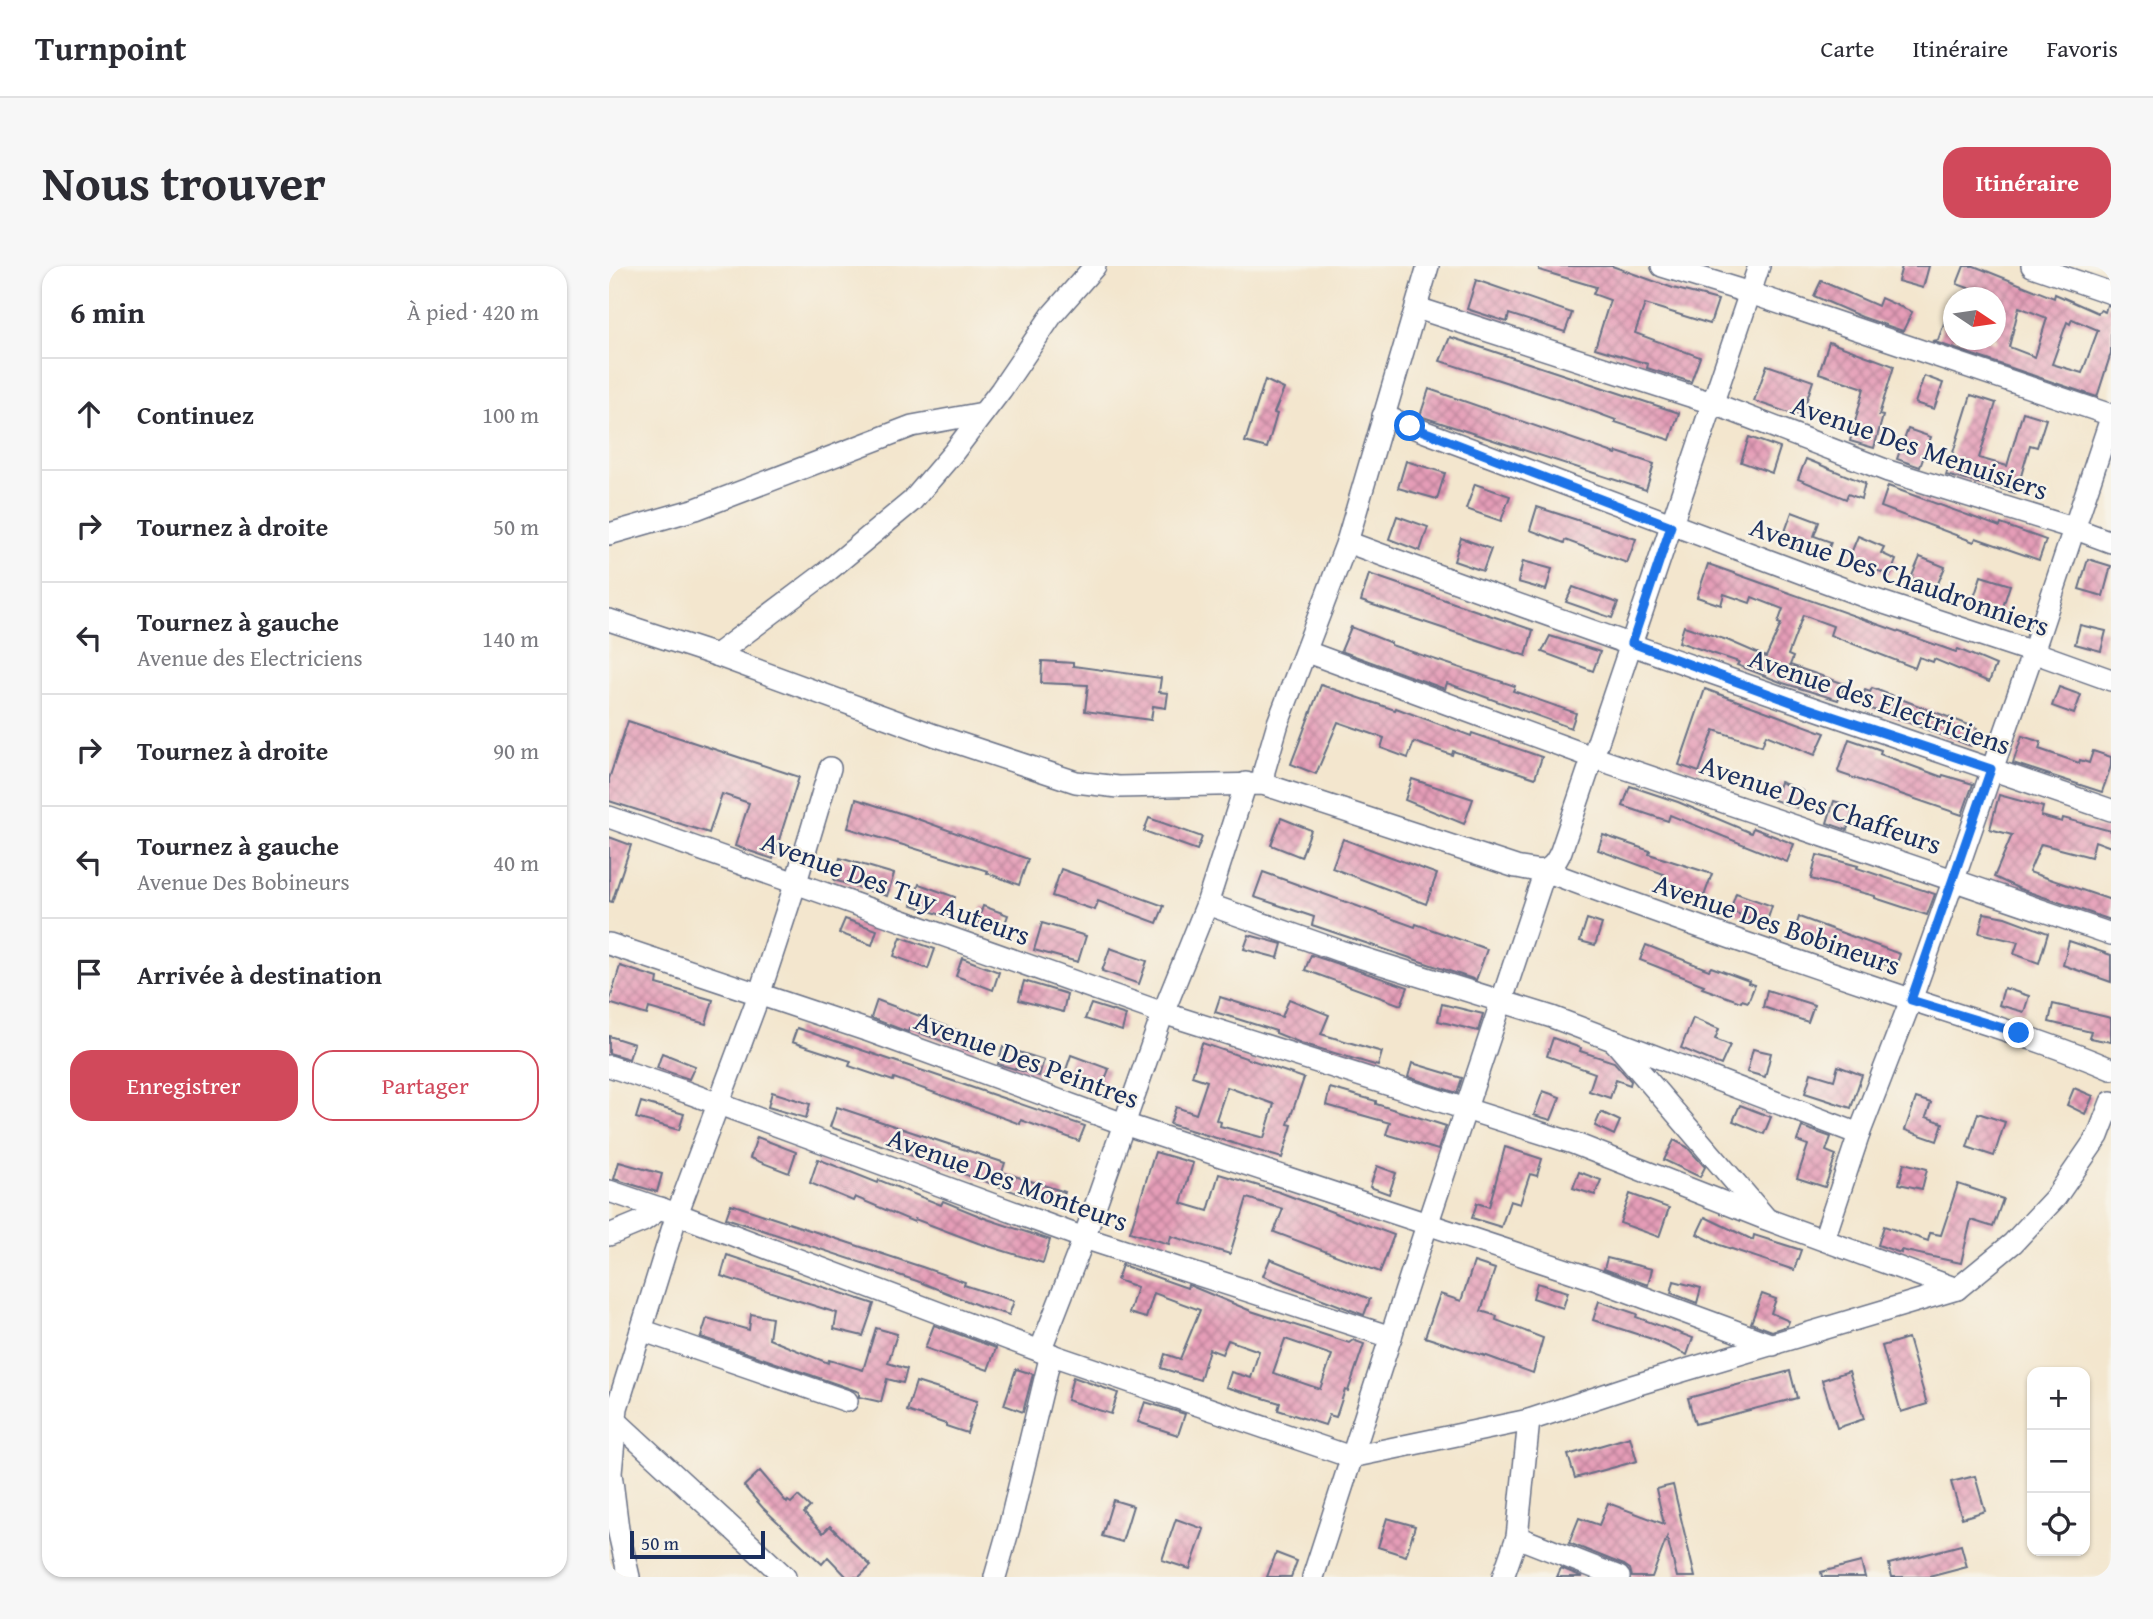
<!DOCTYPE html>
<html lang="fr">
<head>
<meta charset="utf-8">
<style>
	body { margin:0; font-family:"Gentium Book Plus",serif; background:#f7f7f7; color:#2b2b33 }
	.controls { position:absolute; right:21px; bottom:21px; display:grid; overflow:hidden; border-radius:14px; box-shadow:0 2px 5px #0004 }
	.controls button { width:63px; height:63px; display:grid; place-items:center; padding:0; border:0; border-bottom:2px solid #e1e1e2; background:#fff; color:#2b2b33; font:35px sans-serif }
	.compass { position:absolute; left:1334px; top:21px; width:63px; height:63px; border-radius:50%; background:#fff; box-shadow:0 2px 5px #0004; rotate:103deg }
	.scale { position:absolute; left:21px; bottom:18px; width:135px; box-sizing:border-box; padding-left:7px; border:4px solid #1b2f5e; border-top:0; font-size:19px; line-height:24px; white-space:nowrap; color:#1b2f5e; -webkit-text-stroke:5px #f7f3e8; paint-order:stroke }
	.stop { position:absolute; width:21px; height:21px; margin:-16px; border:5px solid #1a73e8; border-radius:50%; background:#fff }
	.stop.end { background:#1a73e8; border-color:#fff; box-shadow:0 2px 7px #0008 }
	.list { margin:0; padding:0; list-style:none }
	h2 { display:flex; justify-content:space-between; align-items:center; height:91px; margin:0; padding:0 28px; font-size:30px }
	h2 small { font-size:23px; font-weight:400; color:#7c7c81 }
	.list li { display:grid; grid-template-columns:46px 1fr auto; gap:21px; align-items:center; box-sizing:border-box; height:112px; padding:0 28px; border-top:2px solid #e1e1e2 }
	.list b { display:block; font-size:26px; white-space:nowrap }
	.list p { margin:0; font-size:23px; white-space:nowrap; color:#7c7c81 }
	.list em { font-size:23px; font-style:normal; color:#7c7c81 }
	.actions { display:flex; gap:14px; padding:21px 28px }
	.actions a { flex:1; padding:16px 0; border:2px solid #d1495b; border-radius:21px; text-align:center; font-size:24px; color:#d1495b }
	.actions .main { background:#d1495b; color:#fff }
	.icon { flex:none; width:38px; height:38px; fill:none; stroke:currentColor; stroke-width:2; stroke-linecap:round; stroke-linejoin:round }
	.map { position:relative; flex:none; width:1502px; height:1311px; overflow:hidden; border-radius:21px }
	header { display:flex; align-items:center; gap:42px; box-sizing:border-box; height:98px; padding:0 35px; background:#fff; border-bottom:2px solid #e1e1e2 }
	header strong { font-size:33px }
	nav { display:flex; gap:38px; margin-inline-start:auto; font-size:24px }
	.intro { display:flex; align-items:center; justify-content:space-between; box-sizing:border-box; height:168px; padding:0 42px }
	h1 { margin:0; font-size:49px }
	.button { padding:18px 32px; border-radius:21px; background:#d1495b; color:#fff; font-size:24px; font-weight:700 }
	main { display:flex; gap:42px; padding:0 42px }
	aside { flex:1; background:#fff; border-radius:21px; box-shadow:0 2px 5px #0004 }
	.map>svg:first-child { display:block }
</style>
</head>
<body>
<header>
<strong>Turnpoint</strong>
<nav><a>Carte</a><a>Itinéraire</a><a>Favoris</a></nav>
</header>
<div class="intro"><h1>Nous trouver</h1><a class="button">Itinéraire</a></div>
<main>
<aside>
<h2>6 min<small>À pied · 420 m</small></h2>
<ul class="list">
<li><svg class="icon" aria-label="ahead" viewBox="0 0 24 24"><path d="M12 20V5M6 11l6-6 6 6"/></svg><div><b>Continuez</b></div><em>100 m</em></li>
<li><svg class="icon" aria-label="right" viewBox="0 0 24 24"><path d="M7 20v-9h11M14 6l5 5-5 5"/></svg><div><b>Tournez à droite</b></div><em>50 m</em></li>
<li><svg class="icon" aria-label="left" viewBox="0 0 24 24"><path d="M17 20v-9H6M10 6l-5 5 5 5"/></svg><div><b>Tournez à gauche</b><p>Avenue des Electriciens</p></div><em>140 m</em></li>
<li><svg class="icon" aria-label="right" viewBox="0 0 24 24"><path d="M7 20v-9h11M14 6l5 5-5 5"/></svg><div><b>Tournez à droite</b></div><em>90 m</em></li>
<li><svg class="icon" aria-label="left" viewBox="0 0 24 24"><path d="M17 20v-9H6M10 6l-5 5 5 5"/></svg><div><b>Tournez à gauche</b><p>Avenue Des Bobineurs</p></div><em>40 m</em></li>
<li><svg class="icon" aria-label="arrive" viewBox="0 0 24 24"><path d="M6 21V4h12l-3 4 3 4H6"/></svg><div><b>Arrivée à destination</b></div></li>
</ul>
<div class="actions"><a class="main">Enregistrer</a><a>Partager</a></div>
</aside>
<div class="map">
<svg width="1502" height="1311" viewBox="0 0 1502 1311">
	<defs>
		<pattern id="building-cross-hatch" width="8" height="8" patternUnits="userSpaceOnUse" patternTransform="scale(1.75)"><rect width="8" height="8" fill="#e59db7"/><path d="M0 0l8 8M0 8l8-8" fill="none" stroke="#b98098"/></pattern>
	</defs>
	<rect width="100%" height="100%" fill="#f7f3e8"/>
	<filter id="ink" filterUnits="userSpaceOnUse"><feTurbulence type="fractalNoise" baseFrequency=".0143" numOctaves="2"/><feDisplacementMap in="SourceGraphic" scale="14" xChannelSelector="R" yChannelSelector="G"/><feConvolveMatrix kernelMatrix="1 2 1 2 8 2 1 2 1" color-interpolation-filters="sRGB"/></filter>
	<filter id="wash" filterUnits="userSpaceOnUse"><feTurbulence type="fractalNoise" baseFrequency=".00686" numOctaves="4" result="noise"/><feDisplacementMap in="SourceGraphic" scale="28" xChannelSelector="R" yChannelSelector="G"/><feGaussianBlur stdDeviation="1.57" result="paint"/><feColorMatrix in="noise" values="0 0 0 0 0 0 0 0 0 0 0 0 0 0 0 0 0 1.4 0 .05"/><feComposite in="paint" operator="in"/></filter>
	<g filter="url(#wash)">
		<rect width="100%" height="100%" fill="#f3e6ce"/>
		<g id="blocks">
			<g fill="url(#building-cross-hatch)" fill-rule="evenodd">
				<polygon points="930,0 1003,0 1064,22 1109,34 1101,58 1036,38 1026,67 1091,91 1082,116 1038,102 1039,98 986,82 1001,34 984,28 987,21 930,4"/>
				<polygon points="1293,0 1320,0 1314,22 1289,15"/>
				<path d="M1355,0h10l80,32 1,-4 43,19 2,-3 5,2 2,-7 4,1v47l-14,44 -165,-56 6,-1 14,-39 2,1v38h30l12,3v-30l3,-14 -42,-15zM1410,41l28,11 -12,39 -26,-10zM1463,53l26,11 -16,43 -30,-9 15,-42 3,2z"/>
				<polygon points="867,14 963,47 956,66 900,48 898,56 858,43"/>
				<polygon points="1212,15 1269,40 1272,32 1303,46 1294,65 1253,51 1205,30"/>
				<polygon points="841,71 1070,147 1061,174 1006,156 1007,154 961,137 831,95"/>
				<polygon points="1220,76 1285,100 1270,149 1274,150 1265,182 1241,175 1255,122 1210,107"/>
				<polygon points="1158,99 1204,115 1192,151 1145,135"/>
				<polygon points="1315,110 1334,117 1325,143 1306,137"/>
				<polygon points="656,114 675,123 665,147 668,148 658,182 636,176"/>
				<polygon points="820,123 1007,188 1008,186 1045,198 1037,224 811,150"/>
				<polygon points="1362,129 1387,137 1370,192 1398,200 1414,146 1437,153 1428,181 1421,179 1407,227 1337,209"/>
				<polygon points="1299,163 1322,171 1311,201 1288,193"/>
				<polygon points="1140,171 1171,182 1163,207 1132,196"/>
				<polygon points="1197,193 1256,217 1252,233 1239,228 1237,233 1189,213"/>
				<polygon points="797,195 836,207 828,233 789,222"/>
				<polygon points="866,218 901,230 892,255 857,243"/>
				<polygon points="1279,220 1391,261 1392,258 1437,274 1430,294 1367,272 1365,276 1272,241"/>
				<polygon points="928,241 1027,273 1018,297 956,274 955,277 921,264"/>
				<polygon points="1183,246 1210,256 1205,270 1222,276 1217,290 1173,274"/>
				<polygon points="788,250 819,261 811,285 780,273"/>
				<polygon points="1249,270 1275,281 1272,287 1287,294 1281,310 1240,292"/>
				<polygon points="852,272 882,283 874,305 845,295"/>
				<polygon points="1311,291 1336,301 1327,322 1302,312"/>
				<polygon points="1479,293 1502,300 1494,330 1470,323"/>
				<polygon points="914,295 943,303 937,324 909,316"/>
				<polygon points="1099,298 1347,386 1349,383 1387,399 1380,416 1325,393 1324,396 1310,391 1306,402 1221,369 1224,360 1194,349 1179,389 1184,391 1181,399 1236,418 1229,434 1174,417 1128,399 1130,396 1070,376 1075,360 1118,374 1157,391 1172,358 1169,357 1174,343 1143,331 1141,337 1115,328 1112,339 1088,331"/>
				<polygon points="760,308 924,364 917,390 752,335"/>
				<polygon points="1372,310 1401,319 1392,347 1363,338"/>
				<polygon points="964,321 1009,337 1003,352 957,336"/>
				<polygon points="1471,359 1497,365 1492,385 1466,378"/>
				<polygon points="742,361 782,377 782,379 906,420 904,425 967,447 962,462 838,417 836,423 732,385"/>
				<polygon points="941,370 991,386 984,405 933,386"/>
				<polygon points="433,395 464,397 464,400 552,412 550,426 559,427 557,442 544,440 542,454 476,445 479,419 432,417"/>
				<polygon points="712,419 786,444 787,442 862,470 863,467 933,491 926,512 844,485 843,489 805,476 799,492 772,482 775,472 729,456 707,508 682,498"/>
				<polygon points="1450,421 1472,429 1465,448 1443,440"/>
				<polygon points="1263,422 1368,462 1362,480 1251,439 1256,424 1261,426"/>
				<polygon points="1096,423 1216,467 1206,489 1157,469 1153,480 1105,464 1090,506 1070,499"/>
				<polygon points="19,455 190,511 164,593 126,580 140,537 113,528 100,567 0,535 0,513"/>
				<polygon points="1413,470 1432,476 1430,483 1470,497 1471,494 1480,497 1484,485 1502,491 1502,500 1493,526 1404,497"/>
				<polygon points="1240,473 1272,484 1271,488 1333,511 1334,509 1364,518 1353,549 1230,507 1229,505"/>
				<polygon points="803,513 864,533 855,558 796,534"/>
				<polygon points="1171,516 1194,525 1188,542 1165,534"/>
				<polygon points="1021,520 1069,536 1142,567 1144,562 1185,578 1178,596 1061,549 1059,555 1014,540"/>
				<polygon points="1390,529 1434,541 1432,550 1453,556 1454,552 1502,565 1502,581 1486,575 1482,591 1432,578 1420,606 1502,634 1502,654 1411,623 1385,611 1403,569 1381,563"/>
				<polygon points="247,533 303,551 419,593 410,619 378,607 379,605 239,562"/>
				<polygon points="1225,535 1245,541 1238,564 1218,557"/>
				<polygon points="540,552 593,571 588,584 535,565"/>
				<polygon points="672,552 702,564 692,591 662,579"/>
				<polygon points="994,569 1041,585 1040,588 1103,608 1095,630 1052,617 1055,608 989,584"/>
				<polygon points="0,571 22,579 3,636 0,635"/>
				<polygon points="734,573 828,608 817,638 723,602"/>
				<polygon points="1208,589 1249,600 1248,602 1326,628 1318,649 1266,632 1266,630 1202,613"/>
				<polygon points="231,592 285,608 278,630 225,614"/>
				<polygon points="452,603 555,640 548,657 489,635 486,644 443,630"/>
				<polygon points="654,606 806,661 807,658 878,683 867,714 703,659 705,651 645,631"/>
				<polygon points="310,618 346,631 338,651 303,639"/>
				<polygon points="1127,627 1163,640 1157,658 1121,645"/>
				<polygon points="374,640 399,649 392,669 367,660"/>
				<polygon points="1375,647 1396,651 1439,667 1430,697 1405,688 1409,676 1370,667"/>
				<polygon points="1190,651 1291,688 1286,702 1223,680 1222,683 1184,670"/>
				<polygon points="236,653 268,664 263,679 230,667"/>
				<polygon points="978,653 993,658 986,679 971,675"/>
				<polygon points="433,657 477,670 469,696 425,684"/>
				<polygon points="640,669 673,678 669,692 635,683"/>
				<polygon points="292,671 326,683 319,703 285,690"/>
				<polygon points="1460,675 1502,689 1502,716 1454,699"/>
				<polygon points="1037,679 1100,704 1102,701 1140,715 1139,717 1146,719 1139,736 1133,734 1132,736 1093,722 1095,719 1031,694"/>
				<polygon points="501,682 538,695 530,718 493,705"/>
				<polygon points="702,689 799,721 792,739 696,704"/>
				<polygon points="353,692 390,706 384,724 347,710"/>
				<polygon points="11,700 49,712 48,718 104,734 97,758 40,742 38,749 0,737"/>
				<polygon points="415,715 458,728 454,746 410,734"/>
				<polygon points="1395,722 1420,730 1415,746 1390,739"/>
				<polygon points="1158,724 1205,739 1199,756 1154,741"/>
				<polygon points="611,731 673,751 680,733 720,749 712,768 773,786 769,800 692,777 667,767 667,765 606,746"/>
				<polygon points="268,734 369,772 364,786 300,763 299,766 262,752"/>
				<polygon points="482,738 517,749 513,765 476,753"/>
				<polygon points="833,738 874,748 869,765 829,755"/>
				<polygon points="1444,738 1502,752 1502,776 1480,772 1482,766 1440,756"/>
				<polygon points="1084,752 1110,763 1106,773 1121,779 1112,799 1072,782"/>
				<polygon points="188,762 476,860 470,875 412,854 411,858 285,812 284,815 240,800 242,795 183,776"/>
				<polygon points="0,770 25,778 20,793 0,787"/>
				<polygon points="944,772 972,782 971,785 1005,796 1022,815 1021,819 1007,814 1001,832 980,825 986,807 938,790"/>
				<path d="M593,777l102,35 -16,46 4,1 -10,33 -112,-34 6,-17 20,7 11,-33 -15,-5zM618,821l47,17 -10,34 -44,-12 1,-4 -5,-2z"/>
				<polygon points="394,781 435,794 430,810 389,798"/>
				<polygon points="1144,783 1162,787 1156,811 1138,806"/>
				<polygon points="53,787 86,800 80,813 48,802"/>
				<polygon points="462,789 500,803 493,821 456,807"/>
				<polygon points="803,797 853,812 848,827 799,811"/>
				<polygon points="1229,800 1253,809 1242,842 1196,827 1202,807 1225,814"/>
				<polygon points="721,822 767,835 767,838 837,860 829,884 777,868 781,857 717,839"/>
				<polygon points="1465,822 1484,830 1476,848 1458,839"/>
				<polygon points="934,825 951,831 942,854 925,849"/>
				<polygon points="163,826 201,838 197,852 159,841"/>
				<polygon points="1307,832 1322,837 1317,851 1334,857 1328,875 1296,864"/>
				<polygon points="32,836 75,848 70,864 27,852"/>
				<polygon points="1131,839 1162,851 1155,868 1124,855"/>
				<polygon points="228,841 396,897 393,906 456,926 451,942 221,861"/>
				<polygon points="992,846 1011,855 1005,869 986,860"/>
				<polygon points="1369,847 1396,856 1385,890 1358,881"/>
				<polygon points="1193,861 1222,871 1217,885 1227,889 1216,921 1188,912 1199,879 1188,875"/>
				<polygon points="148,871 187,886 180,907 141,892"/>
				<polygon points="1065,874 1078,881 1096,901 1091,911 1055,894"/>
				<polygon points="896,881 933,893 928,910 921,908 911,938 901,935 892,961 863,952 868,937 880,941"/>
				<polygon points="546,886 584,897 572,937 599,945 610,908 670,926 785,969 771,1006 665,966 674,943 638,932 621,988 562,970 560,978 521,966"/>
				<polygon points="209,893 269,917 270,914 332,939 334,935 378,953 441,974 434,997 369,977 306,953 305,956 246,931 244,935 201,917"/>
				<polygon points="10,896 53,908 48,926 5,913"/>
				<polygon points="1295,897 1318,903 1313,923 1290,918"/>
				<polygon points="768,900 787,907 780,928 761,921"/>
				<polygon points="970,906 992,914 986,929 964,922"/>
				<polygon points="1349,918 1394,933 1384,961 1362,954 1352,997 1292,984 1292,987 1269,979 1275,960 1319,975 1321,967 1332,969"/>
				<polygon points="1021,928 1060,942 1050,971 1011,957"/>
				<polygon points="122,938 313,1001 356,1016 355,1019 405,1035 400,1049 371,1040 308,1015 117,952"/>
				<polygon points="1096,951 1144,974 1145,969 1192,984 1185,1004 1111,979 1088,968"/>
				<polygon points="118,989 265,1038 254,1070 225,1063 228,1047 112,1010"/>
				<polygon points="998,992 1043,1003 1039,1019 995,1003"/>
				<polygon points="661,993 761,1033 755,1049 654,1010"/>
				<polygon points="865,996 886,1003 872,1045 888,1050 887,1054 934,1072 924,1107 875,1089 875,1090 816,1071 831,1028 852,1035"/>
				<path d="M513,999l65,23 1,-3 3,1 60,25 62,20 36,12 4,-3 11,4 -16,47 -3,-1 -9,27 -7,-2 -4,10 -47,-15 2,-7 -54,-16 5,-15 20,6 8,-27 -31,-11 -6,14 -13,-5 -9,31 -39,-12 4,-14 15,5 20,-49 -46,-17 -8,25 -17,-5 8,-26 -20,-7zM676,1073l47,16 -12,34 -47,-16z"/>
				<polygon points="1065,1015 1092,1022 1088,1037 1062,1027"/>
				<polygon points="928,1017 959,1026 954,1042 924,1032"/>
				<polygon points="1153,1028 1167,1033 1162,1047 1180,1055 1178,1060 1163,1065 1142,1057"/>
				<polygon points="990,1035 1028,1048 1027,1051 1084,1072 1078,1089 1043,1073 984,1054"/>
				<polygon points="142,1048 163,1052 160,1073 219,1097 220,1094 254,1104 267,1062 288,1068 279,1097 298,1103 294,1117 278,1113 272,1136 250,1131 250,1126 242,1123 92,1071 98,1052 140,1064"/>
				<polygon points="325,1059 387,1082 379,1104 316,1082"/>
				<polygon points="1299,1072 1318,1138 1292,1146 1273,1080"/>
				<polygon points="407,1103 424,1108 414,1146 395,1139"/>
				<polygon points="1181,1105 1188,1132 1086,1158 1079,1132"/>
				<polygon points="1240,1105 1255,1153 1228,1162 1213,1114"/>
				<polygon points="464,1111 509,1127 502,1148 458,1134"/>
				<polygon points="307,1116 368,1135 358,1167 337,1160 337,1158 298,1145"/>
				<polygon points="536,1136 576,1148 569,1169 529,1156"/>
				<polygon points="1021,1171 1028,1195 966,1212 959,1189"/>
				<polygon points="151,1205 178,1237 179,1235 182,1237 189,1230 201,1241 195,1247 214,1267 221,1260 262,1300 250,1311 238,1311 219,1291 213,1298 154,1242 135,1220"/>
				<polygon points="1366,1210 1376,1245 1353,1252 1342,1216"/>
				<polygon points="1064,1219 1086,1311 1068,1311 1058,1271 1043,1311 1023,1311 1021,1303 1015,1299 960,1277 970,1252 990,1259 999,1237 1055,1258 1047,1223"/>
				<polygon points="504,1234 524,1240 513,1276 493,1270"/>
				<polygon points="778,1252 806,1260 797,1290 769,1281"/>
				<polygon points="567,1253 595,1263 581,1303 553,1294"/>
				<polygon points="1352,1279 1358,1301 1320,1311 1283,1311 1280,1298"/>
				<polygon points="667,1287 688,1295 682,1311 658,1311"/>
				<polygon points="1252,1296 1256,1311 1213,1311 1212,1306"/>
				<polygon points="952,1302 974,1311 948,1311"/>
			</g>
		</g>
	</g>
	<g filter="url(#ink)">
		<use href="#blocks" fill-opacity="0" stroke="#676f85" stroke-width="2"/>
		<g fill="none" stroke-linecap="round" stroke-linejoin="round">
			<defs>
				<g id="minor">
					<polyline points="1053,0 1141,27 1502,149"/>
					<polyline points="1423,0 1502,27"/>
					<polyline points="808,42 1103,137 1279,205 1464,262 1502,276"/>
					<polyline points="774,150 1254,330 1424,386 1502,414"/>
					<polyline points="0,268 87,243 303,160 374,147"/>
					<path d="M738,276c253,94 508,181 764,268"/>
					<path d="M0,354l107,35 218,80 142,47 42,5 145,-3 253,83c24,4 34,10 45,-16l198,-585"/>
					<polyline points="698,386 983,491 1502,668"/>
					<polyline points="107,389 215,308 303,235 344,187 392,124 443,49 486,0"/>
					<polyline points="654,518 655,505 669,457 738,276 819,0"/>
					<polyline points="0,551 554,747 964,877 1157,953 1348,1023"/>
					<polyline points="598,638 731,685 943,751 1250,868"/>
					<polyline points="0,678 257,764 515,858 985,1013 1164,1079"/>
					<polyline points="1004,774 1156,951"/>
					<polyline points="0,800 77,826 475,972 782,1071"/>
					<polyline points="0,925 68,948 431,1085 742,1191 920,1154 1023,1120 1348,1023 1404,977 1447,931 1489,870 1502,836"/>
					<polyline points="0,969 34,955 52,942"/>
					<polyline points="1215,973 1250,868 1302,734 1345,613 1424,386 1502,152"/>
					<polyline points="32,1064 238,1135"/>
					<polyline points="431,1085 475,972 554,747 598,638 637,517"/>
					<polyline points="0,1154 6,1154 176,1311"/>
					<polyline points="908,1271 1010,1311"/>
					<polyline points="20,1311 9,1263 2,1207 8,1142 68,948 150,729 187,616 221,502"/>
					<polyline points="386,1311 400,1262 442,1088"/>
					<path d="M704,1311l114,-352 118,-354c116,43 233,84 350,123 73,25 146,45 216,75"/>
					<polyline points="894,1311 908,1271 920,1154"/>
				</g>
			</defs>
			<use href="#minor" stroke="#676f85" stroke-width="24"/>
			<use href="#minor" stroke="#fff" stroke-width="21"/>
		</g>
	</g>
	<g fill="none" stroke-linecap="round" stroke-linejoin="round" filter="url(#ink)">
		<polyline stroke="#1a73e8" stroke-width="9" points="801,160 1062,260 1023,377 1193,440 1382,503 1302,734 1410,767"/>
	</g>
	<g text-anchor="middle" stroke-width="5" stroke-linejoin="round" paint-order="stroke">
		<g font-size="28" fill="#1b2f5e" stroke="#f7f3e8">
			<text transform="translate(1311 181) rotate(19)" y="10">Avenue Des Menuisiers</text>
			<text transform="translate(1291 310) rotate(19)" y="10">Avenue Des Chaudronniers</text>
			<text transform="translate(1271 435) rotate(19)" y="10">Avenue des Electriciens</text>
			<text transform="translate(1212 538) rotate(19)" y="10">Avenue Des Chaffeurs</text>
			<text transform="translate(287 622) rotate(20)" y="10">Avenue Des Tuy Auteurs</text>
			<text transform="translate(1168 658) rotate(19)" y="10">Avenue Des Bobineurs</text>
			<text transform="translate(418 793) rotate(20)" y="10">Avenue Des Peintres</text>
			<text transform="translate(399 913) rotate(20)" y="10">Avenue Des Monteurs</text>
		</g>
	</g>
</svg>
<div class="controls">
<button>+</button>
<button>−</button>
<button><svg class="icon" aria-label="locate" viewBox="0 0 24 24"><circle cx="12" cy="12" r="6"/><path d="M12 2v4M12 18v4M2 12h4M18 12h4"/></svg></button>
</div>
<svg class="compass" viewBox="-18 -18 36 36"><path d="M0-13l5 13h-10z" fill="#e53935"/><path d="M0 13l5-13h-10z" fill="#7c7c81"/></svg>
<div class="scale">50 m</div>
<div class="stop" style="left:801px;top:160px"></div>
<div class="stop end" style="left:1410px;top:767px"></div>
</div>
</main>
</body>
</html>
